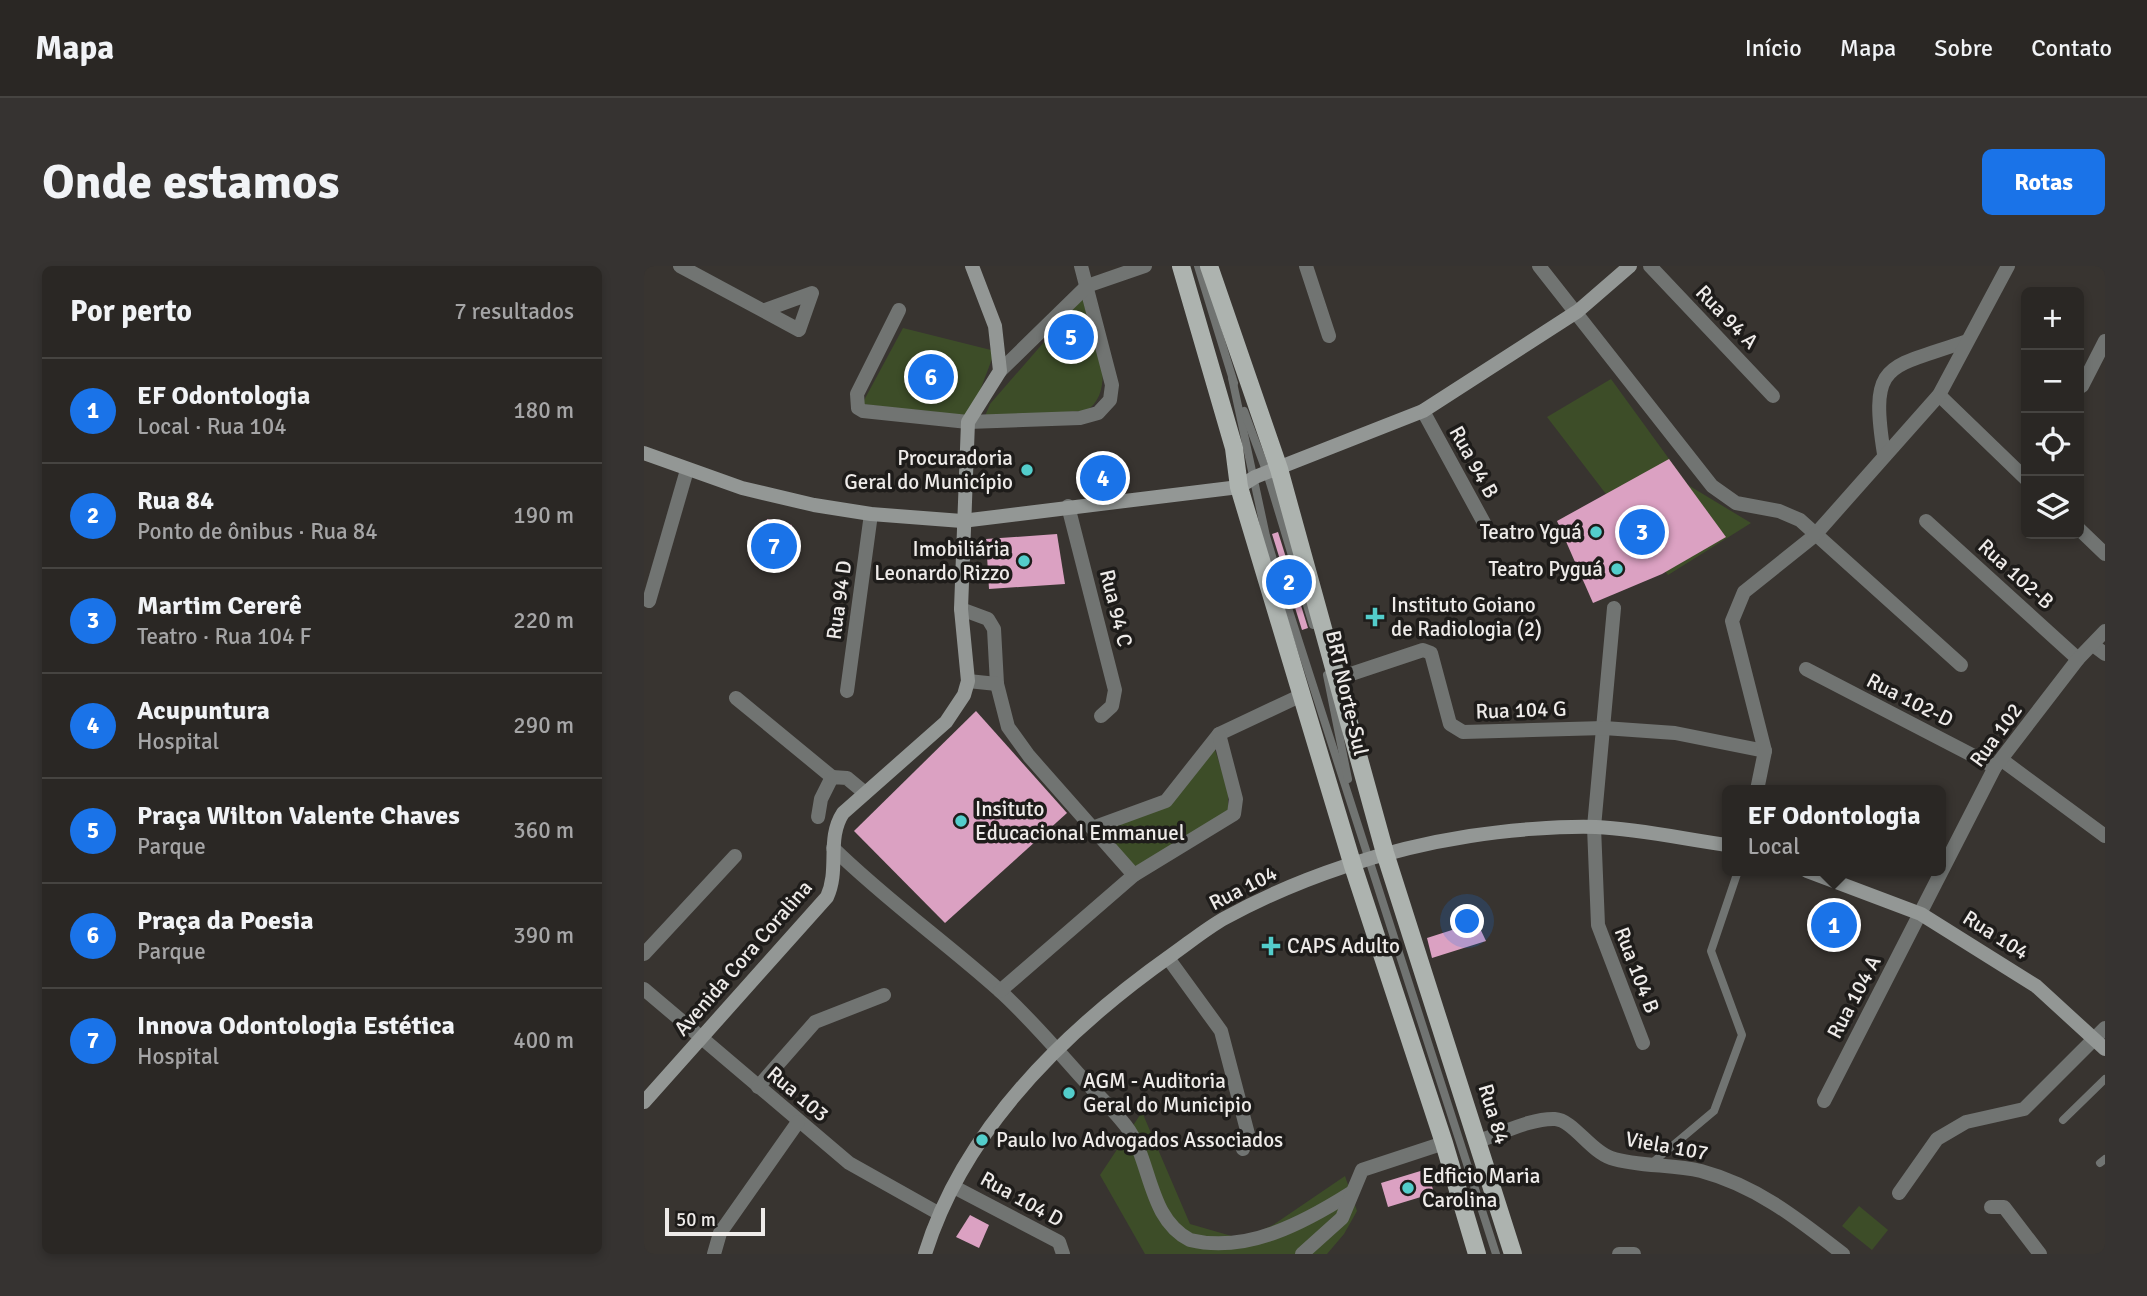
<!DOCTYPE html>
<html lang="pt">
<head>
<meta charset="utf-8">
<style>
	body { margin:0; font-family:Signika,sans-serif; background:#363331; color:#f1f3f6 }
	.controls { position:absolute; right:21px; top:21px; display:grid; overflow:hidden; border-radius:10px; box-shadow:0 4px 10px #0003 }
	.controls button { width:63px; height:63px; display:grid; place-items:center; padding:0; border:0; border-bottom:2px solid #464441; background:#2a2724; color:#f1f3f6; font:35px sans-serif }
	.scale { position:absolute; left:21px; bottom:18px; width:100px; box-sizing:border-box; padding-left:7px; border:4px solid #eeebe9; border-top:0; font-size:19px; line-height:24px; white-space:nowrap; color:#eeebe9; -webkit-text-stroke:5px #1e1c1a; paint-order:stroke }
	.you { position:absolute; left:824px; top:656px; width:24px; height:24px; margin:-18px; border:5px solid #fff; border-radius:50%; background:#1a73e8; box-shadow:0 0 0 10px #1a73e833 }
	.badge { display:grid; place-items:center; width:46px; height:46px; border-radius:50%; background:#1a73e8; color:#fff; font-size:23px; font-weight:700 }
	.pin { position:absolute; translate:-50% -50%; border:4px solid #fff; box-shadow:0 2px 7px #0006 }
	.popup { position:absolute; left:1078px; top:519px; width:224px; height:91px; box-sizing:border-box; display:grid; place-content:center; border-radius:10px; background:#2a2724; filter:drop-shadow(0 2px 5px #0005); font-size:23px; white-space:nowrap; color:#a5a5a6 }
	.popup b { font-size:26px; color:#f1f3f6 }
	.popup::after { content:''; position:absolute; left:50%; top:100%; margin-left:-14px; border:14px solid transparent; border-top-color:#2a2724 }
	.list { margin:0; padding:0; list-style:none }
	h2 { display:flex; justify-content:space-between; align-items:center; height:91px; margin:0; padding:0 28px; font-size:30px }
	h2 small { font-size:23px; font-weight:400; color:#a5a5a6 }
	.list li { display:grid; grid-template-columns:46px 1fr auto; gap:21px; align-items:center; box-sizing:border-box; height:105px; padding:0 28px; border-top:2px solid #464441 }
	.list b { display:block; font-size:26px; white-space:nowrap }
	.list p { margin:0; font-size:23px; white-space:nowrap; color:#a5a5a6 }
	.list em { font-size:23px; font-style:normal; color:#a5a5a6 }
	.icon { flex:none; width:38px; height:38px; fill:none; stroke:currentColor; stroke-width:2; stroke-linecap:round; stroke-linejoin:round }
	.map { position:relative; flex:none; width:1461px; height:988px; overflow:hidden; border-radius:10px }
	header { display:flex; align-items:center; gap:42px; box-sizing:border-box; height:98px; padding:0 35px; background:#2a2724; border-bottom:2px solid #464441 }
	header strong { font-size:33px }
	nav { display:flex; gap:38px; margin-inline-start:auto; font-size:24px }
	.intro { display:flex; align-items:center; justify-content:space-between; box-sizing:border-box; height:168px; padding:0 42px }
	h1 { margin:0; font-size:49px }
	.button { padding:18px 32px; border-radius:10px; background:#1a73e8; color:#fff; font-size:24px; font-weight:700 }
	main { display:flex; gap:42px; padding:0 42px }
	aside { flex:1; background:#2a2724; border-radius:10px; box-shadow:0 4px 10px #0003 }
	.map>svg:first-child { display:block }
</style>
</head>
<body>
<header>
<strong>Mapa</strong>
<nav><a>Início</a><a>Mapa</a><a>Sobre</a><a>Contato</a></nav>
</header>
<div class="intro"><h1>Onde estamos</h1><a class="button">Rotas</a></div>
<main>
<aside>
<h2>Por perto<small>7 resultados</small></h2>
<ul class="list">
<li><span class="badge">1</span><div><b>EF Odontologia</b><p>Local · Rua 104</p></div><em>180 m</em></li>
<li><span class="badge">2</span><div><b>Rua 84</b><p>Ponto de ônibus · Rua 84</p></div><em>190 m</em></li>
<li><span class="badge">3</span><div><b>Martim Cererê</b><p>Teatro · Rua 104 F</p></div><em>220 m</em></li>
<li><span class="badge">4</span><div><b>Acupuntura</b><p>Hospital</p></div><em>290 m</em></li>
<li><span class="badge">5</span><div><b>Praça Wilton Valente Chaves</b><p>Parque</p></div><em>360 m</em></li>
<li><span class="badge">6</span><div><b>Praça da Poesia</b><p>Parque</p></div><em>390 m</em></li>
<li><span class="badge">7</span><div><b>Innova Odontologia Estética</b><p>Hospital</p></div><em>400 m</em></li>
</ul>
</aside>
<div class="map">
<svg width="1461" height="988" viewBox="0 0 1461 988">
	<rect width="100%" height="100%" fill="#383430"/>
	<g fill="#3d4d28">
		<path d="M440,30c9,33 36,93 2,115l-101,5 5,-12z"/>
		<polygon points="259,62 351,85 326,151 218,138"/>
		<polygon points="967,113 1044,219 1107,257 1024,309 903,151"/>
		<polygon points="570,481 584,523 584,545 491,601 456,564 527,539"/>
		<polygon points="498,846 546,958 598,973 629,959 701,910 713,945 700,968 683,988 501,988 456,909"/>
		<polygon points="1215,940 1244,964 1228,984 1198,960"/>
	</g>
	<g fill="#dba1c2">
		<polygon points="1025,193 1082,271 1018,308 949,337 913,255"/>
		<polygon points="123,253 148,259 136,306 112,300"/>
		<polygon points="634,266 664,362 658,364 628,268"/>
		<polygon points="413,268 421,318 345,323 342,273"/>
		<polygon points="332,445 423,547 301,657 210,565"/>
		<polygon points="1186,640 1208,651 1196,674 1174,663"/>
		<polygon points="833,656 842,675 788,692 783,672"/>
		<polygon points="783,903 790,927 744,941 737,917"/>
		<polygon points="326,949 345,959 335,982 312,971"/>
	</g>
	<g fill="none" stroke-linecap="round" stroke-linejoin="round">
		<g stroke="#717472" stroke-width="8">
			<polyline points="554,0 590,117"/>
			<polyline points="588,112 622,270 636,317 852,988"/>
			<polyline points="600,145 623,207 669,359"/>
			<polyline points="683,409 704,513"/>
			<polyline points="1419,854 1461,813"/>
			<polyline points="1008,897 1070,845 1098,769 1067,685 1094,605"/>
			<polyline points="1456,897 1461,893"/>
		</g>
		<g stroke="#717472" stroke-width="14">
			<polyline points="36,0 155,64 168,27 121,44"/>
			<polyline points="662,0 685,70"/>
			<polyline points="895,0 1068,220 1092,237 1135,245 1156,254 1317,399"/>
			<polyline points="1006,0 1129,130"/>
			<polyline points="255,44 213,128 214,142 219,145 324,156 436,152 454,147 466,134 468,119 437,0"/>
			<polyline points="356,105 443,20 501,0"/>
			<polyline points="1438,120 1461,75"/>
			<polyline points="1295,129 1382,213"/>
			<polyline points="779,145 845,266"/>
			<path d="M1240,188c-15,-94 3,-85 83,-113"/>
			<polyline points="424,240 471,424 468,440 457,450"/>
			<polyline points="1282,255 1434,393"/>
			<polyline points="1435,263 1461,288"/>
			<polyline points="5,335 43,204"/>
			<polyline points="970,342 950,561 954,659 999,777"/>
			<polyline points="317,343 344,353 350,363 353,418 364,461 385,490 490,609"/>
			<polyline points="1449,379 1461,388"/>
			<polyline points="1162,403 1351,501"/>
			<polyline points="695,412 779,384 787,387 806,458 819,466 960,462 1031,467 1121,485"/>
			<polyline points="324,415 353,418"/>
			<polyline points="203,425 227,248"/>
			<polyline points="92,432 188,511"/>
			<polyline points="1358,494 1461,570"/>
			<polyline points="1113,524 1121,485 1088,355 1100,326 1170,270 1295,129 1364,0"/>
			<polyline points="174,551 177,533 188,511 203,512 221,527"/>
			<polyline points="448,562 522,535 575,468 658,429"/>
			<path d="M189,582c52,51 111,93 166,142 30,27 57,59 84,89 14,15 30,30 43,47 26,34 21,92 64,114 57,14 115,-18 161,-47"/>
			<polyline points="0,688 91,590"/>
			<polyline points="524,692 577,765 604,868 599,883"/>
			<polyline points="0,723 205,897 294,947"/>
			<polyline points="356,725 490,609 590,548 592,533 575,468"/>
			<polyline points="114,821 171,756 240,729"/>
			<polyline points="1180,835 1351,501 1434,393 1461,365"/>
			<path d="M834,875c23,-7 53,-23 77,-22 18,1 35,32 56,39 28,9 61,6 90,13 56,15 97,48 142,83"/>
			<polyline points="310,921 415,976 419,988"/>
			<polyline points="1255,927 1293,873 1322,856 1380,843 1461,762"/>
			<polyline points="1347,941 1360,941 1396,988"/>
			<polyline points="70,988 76,967 154,856"/>
			<polyline points="658,988 698,952 718,904 800,877"/>
			<polyline points="975,988 990,988"/>
		</g>
		<g stroke="#939795" stroke-width="14">
			<polyline points="0,187 98,222 170,239 227,248 318,255 595,221 611,211 779,145 934,45 986,0"/>
			<polyline points="1163,605 1277,648 1392,720 1461,783"/>
			<path d="M0,836l183,-205c13,-28 -1,-58 16,-84l103,-91 18,-27 4,-14 -7,-72 7,-187 32,-51 -5,-45 -23,-60"/>
			<path d="M281,988c39,-126 143,-226 248,-300 17,-12 34,-26 52,-36 75,-41 161,-69 245,-82 38,-6 88,-10 126,-9 44,2 88,12 131,18"/>
		</g>
		<g stroke="#adb3af" stroke-width="18">
			<polyline points="537,0 590,182 595,221 709,600 800,877 833,988"/>
			<polyline points="565,0 635,203 741,587 869,988"/>
		</g>
	</g>
	<g fill="#53cdcb" stroke="#1e1c1a" stroke-width="2.5">
		<circle cx="383" cy="204" r="7"/>
		<circle cx="952" cy="266" r="7"/>
		<circle cx="380" cy="295" r="7"/>
		<circle cx="973" cy="303" r="7"/>
		<path d="M727.5 340.5h7v7h7v7h-7v7h-7v-7h-7v-7h7z"/>
		<circle cx="317" cy="555" r="7"/>
		<path d="M623.5 669.5h7v7h7v7h-7v7h-7v-7h-7v-7h7z"/>
		<circle cx="425" cy="827" r="7"/>
		<circle cx="338" cy="874" r="7"/>
		<circle cx="764" cy="922" r="7"/>
	</g>
	<g text-anchor="middle" stroke-width="7" stroke-linejoin="round" paint-order="stroke">
		<g font-size="21" fill="#eeebe9" stroke="#1e1c1a">
			<text transform="translate(1083 51) rotate(46)" y="7">Rua 94 A</text>
			<text transform="translate(830 196) rotate(61)" y="7">Rua 94 B</text>
			<text transform="translate(1372 308) rotate(42)" y="7">Rua 102-B</text>
			<text transform="translate(195 334) rotate(-82)" y="7">Rua 94 D</text>
			<text transform="translate(472 342) rotate(76)" y="7">Rua 94 C</text>
			<text transform="translate(703 427) rotate(77)" y="7">BRT Norte-Sul</text>
			<text transform="translate(1266 434) rotate(27)" y="7">Rua 102-D</text>
			<text transform="translate(877 444) rotate(-2)" y="7">Rua 104 G</text>
			<text transform="translate(1352 469) rotate(-54)" y="7">Rua 102</text>
			<text transform="translate(599 622) rotate(-27)" y="7">Rua 104</text>
			<text transform="translate(1352 669) rotate(32)" y="7">Rua 104</text>
			<text transform="translate(99 692) rotate(-49)" y="7">Avenida Cora Coralina</text>
			<text transform="translate(993 704) rotate(69)" y="7">Rua 104 B</text>
			<text transform="translate(1210 731) rotate(-62)" y="7">Rua 104 A</text>
			<text transform="translate(154 828) rotate(40)" y="7">Rua 103</text>
			<text transform="translate(850 848) rotate(73)" y="7">Rua 84</text>
			<text transform="translate(1023 880) rotate(10)" y="7">Viela 107</text>
			<text transform="translate(378 933) rotate(29)" y="7">Rua 104 D</text>
		</g>
		<g font-size="21" fill="#eeebe9" stroke="#1e1c1a" text-anchor="start">
			<text x="369" y="199" text-anchor="end">Procuradoria<tspan x="369" dy="24">Geral do Município</tspan></text>
			<text x="938" y="273" text-anchor="end">Teatro Yguá</text>
			<text x="366" y="290" text-anchor="end">Imobiliária<tspan x="366" dy="24">Leonardo Rizzo</tspan></text>
			<text x="959" y="310" text-anchor="end">Teatro Pyguá</text>
			<text x="747" y="346">Instituto Goiano<tspan x="747" dy="24">de Radiologia (2)</tspan></text>
			<text x="331" y="550">Insituto<tspan x="331" dy="24">Educacional Emmanuel</tspan></text>
			<text x="643" y="687">CAPS Adulto</text>
			<text x="439" y="822">AGM - Auditoria<tspan x="439" dy="24">Geral do Municipio</tspan></text>
			<text x="352" y="881">Paulo Ivo Advogados Associados</text>
			<text x="778" y="917">Edficio Maria<tspan x="778" dy="24">Carolina</tspan></text>
		</g>
	</g>
</svg>
<div class="controls">
<button>+</button>
<button>−</button>
<button><svg class="icon" aria-label="locate" viewBox="0 0 24 24"><circle cx="12" cy="12" r="6"/><path d="M12 2v4M12 18v4M2 12h4M18 12h4"/></svg></button>
<button><svg class="icon" aria-label="layers" viewBox="0 0 24 24"><path d="M12 4l9 5-9 5-9-5zM3 14l9 5 9-5"/></svg></button>
</div>
<div class="scale">50 m</div>
<div class="you"></div>
<div class="pin badge" style="left:1190px;top:659px">1</div>
<div class="popup"><b>EF Odontologia</b>Local</div>
<div class="pin badge" style="left:645px;top:316px">2</div>
<div class="pin badge" style="left:998px;top:266px">3</div>
<div class="pin badge" style="left:459px;top:212px">4</div>
<div class="pin badge" style="left:427px;top:71px">5</div>
<div class="pin badge" style="left:287px;top:111px">6</div>
<div class="pin badge" style="left:130px;top:280px">7</div>
</div>
</main>
</body>
</html>
